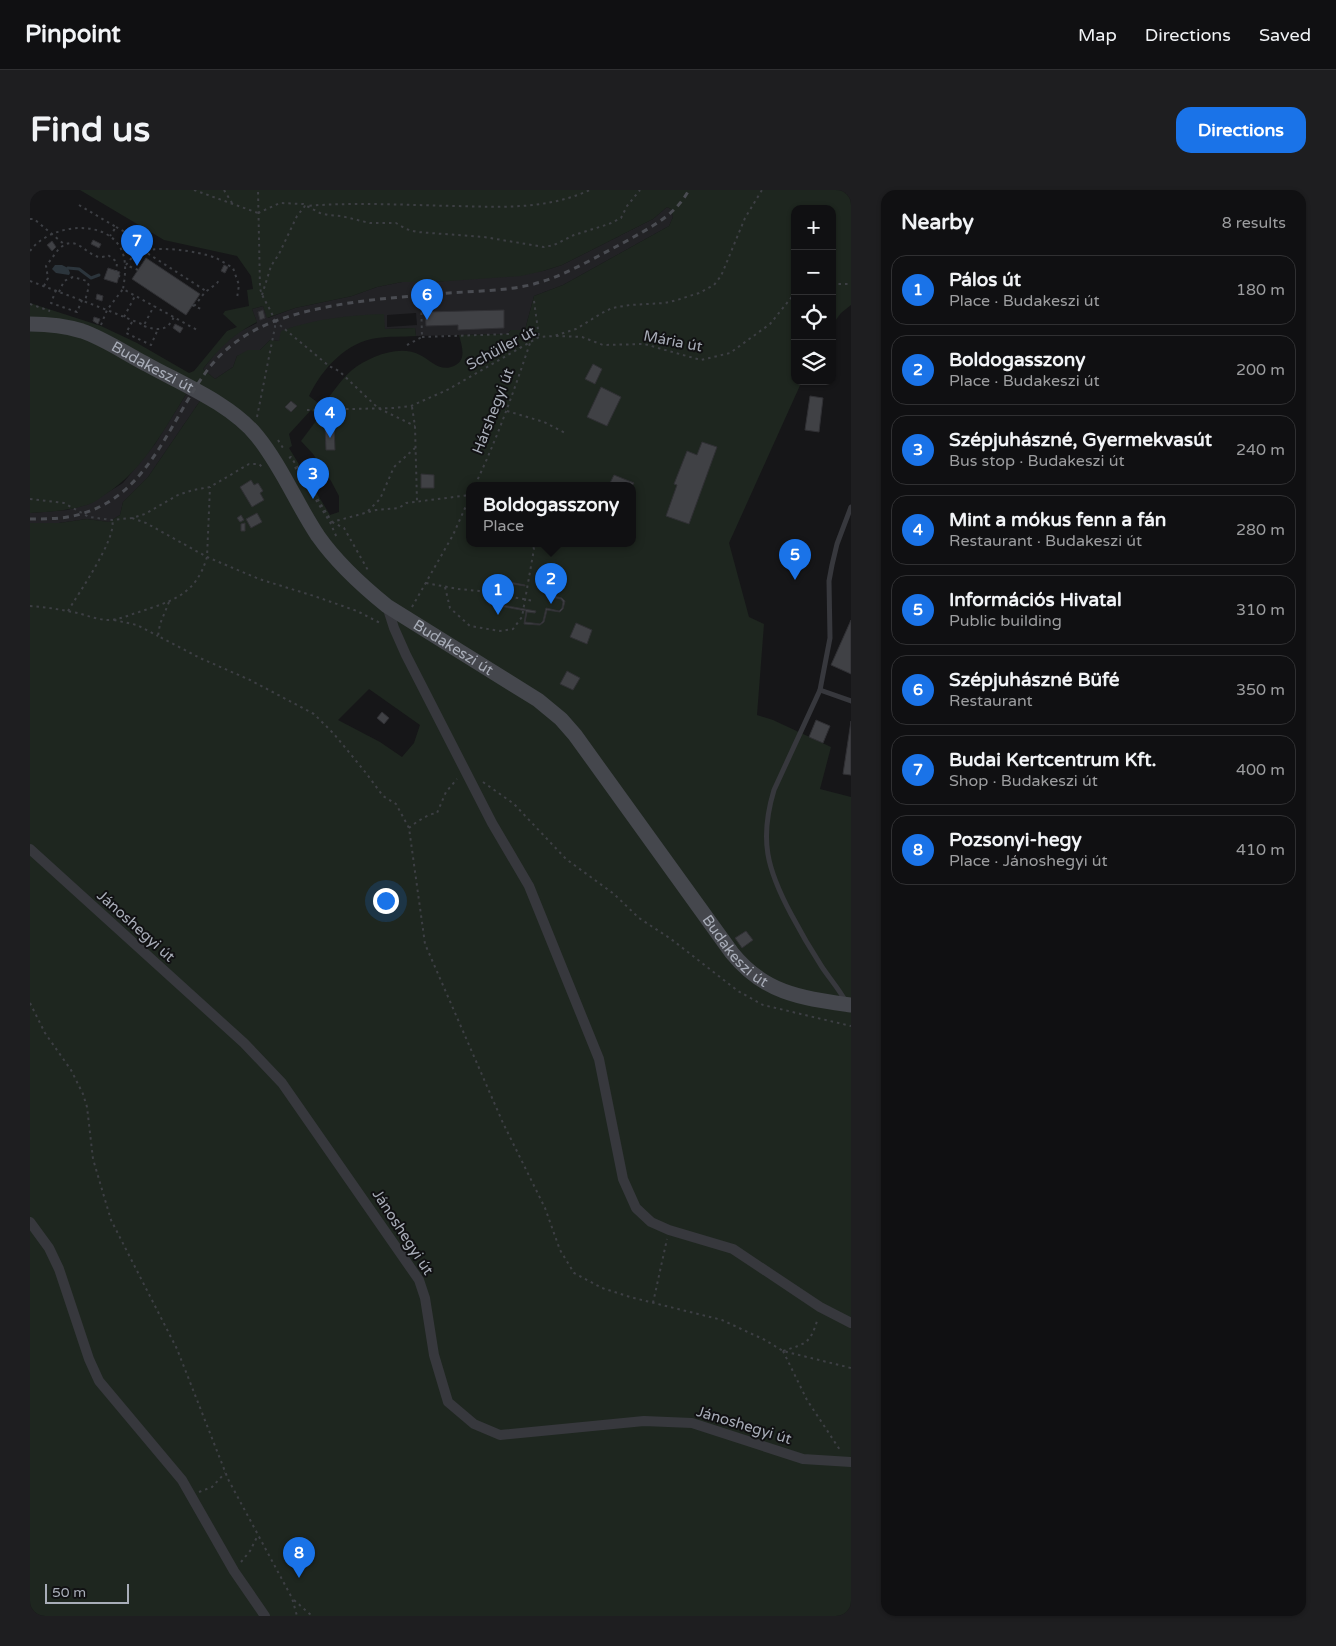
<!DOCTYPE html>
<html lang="en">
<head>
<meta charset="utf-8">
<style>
	body { margin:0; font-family:"Varela Round",sans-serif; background:#1e1e20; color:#f1f3f6 }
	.controls { position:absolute; right:15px; top:15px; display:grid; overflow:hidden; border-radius:10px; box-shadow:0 1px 4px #0004 }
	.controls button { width:45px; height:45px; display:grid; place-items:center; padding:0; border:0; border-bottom:1px solid #303032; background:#101012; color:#f1f3f6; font:25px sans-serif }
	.scale { position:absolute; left:15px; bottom:12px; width:84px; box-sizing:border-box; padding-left:5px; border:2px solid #a8adb8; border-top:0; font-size:14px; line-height:18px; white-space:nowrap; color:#a8adb8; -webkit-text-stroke:4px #111113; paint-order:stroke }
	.you { position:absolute; left:355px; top:710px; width:18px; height:18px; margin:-12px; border:4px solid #fff; border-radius:50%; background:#1a73e8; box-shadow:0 0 0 8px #1a73e833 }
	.badge { display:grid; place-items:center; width:32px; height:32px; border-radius:50%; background:#1a73e8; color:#fff; font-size:16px; font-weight:700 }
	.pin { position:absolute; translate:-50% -41px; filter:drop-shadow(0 1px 2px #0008) }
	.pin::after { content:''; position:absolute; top:26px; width:18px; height:15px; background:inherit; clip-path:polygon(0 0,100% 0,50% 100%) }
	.popup { position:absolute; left:436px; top:292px; width:170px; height:65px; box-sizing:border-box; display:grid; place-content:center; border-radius:10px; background:#101012; filter:drop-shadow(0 1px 4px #0005); font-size:16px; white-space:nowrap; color:#9c9d9f }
	.popup b { font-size:19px; color:#f1f3f6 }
	.popup::after { content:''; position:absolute; left:50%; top:100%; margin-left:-10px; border:10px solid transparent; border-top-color:#101012 }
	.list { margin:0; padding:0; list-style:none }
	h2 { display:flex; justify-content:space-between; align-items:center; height:65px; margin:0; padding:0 20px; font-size:21px }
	h2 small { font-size:16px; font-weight:400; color:#9c9d9f }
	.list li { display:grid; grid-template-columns:32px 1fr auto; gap:15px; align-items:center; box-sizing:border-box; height:70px; margin:0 10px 10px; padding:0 10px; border:1px solid #303032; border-radius:15px }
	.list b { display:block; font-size:19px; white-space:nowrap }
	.list p { margin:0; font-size:16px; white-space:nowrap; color:#9c9d9f }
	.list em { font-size:16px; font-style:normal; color:#9c9d9f }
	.icon { flex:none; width:28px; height:28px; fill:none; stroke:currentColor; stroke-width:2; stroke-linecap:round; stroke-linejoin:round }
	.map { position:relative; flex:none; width:821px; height:1426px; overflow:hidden; border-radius:15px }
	header { display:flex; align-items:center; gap:30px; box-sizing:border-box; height:70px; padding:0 25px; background:#101012; border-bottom:1px solid #303032 }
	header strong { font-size:24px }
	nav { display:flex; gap:28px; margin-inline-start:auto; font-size:18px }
	.intro { display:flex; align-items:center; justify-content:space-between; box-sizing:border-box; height:120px; padding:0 30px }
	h1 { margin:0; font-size:35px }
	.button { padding:12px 22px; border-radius:15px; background:#1a73e8; color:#fff; font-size:18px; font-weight:700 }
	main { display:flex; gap:30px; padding:0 30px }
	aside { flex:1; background:#101012; border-radius:15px; box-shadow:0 1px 4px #0004 }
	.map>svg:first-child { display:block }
</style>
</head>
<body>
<header>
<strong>Pinpoint</strong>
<nav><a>Map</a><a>Directions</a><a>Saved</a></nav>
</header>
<div class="intro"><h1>Find us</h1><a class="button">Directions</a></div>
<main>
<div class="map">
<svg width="821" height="1426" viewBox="0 0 821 1426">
	<rect width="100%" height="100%" fill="#161618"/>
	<g fill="#222225" fill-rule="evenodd">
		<path d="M637,17l4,2 2,8 -4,9 -106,59 -29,11 -9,34h-14l-4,4 -91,2 -1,-8 -30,1 -106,12 -9,-1 -10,10 -23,6 -4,11 -18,12 -12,-10 19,-24 15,-12 20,-10 -5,-14 11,-3 5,12 27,-10 57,-12 25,-9 25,-5h33l108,-11 19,-6 91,-46zM386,123l1,12 -30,2v-12z"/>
		<polygon points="157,203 170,211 118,287 93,312 90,325 79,332 57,329 29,333 0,333 0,323 37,320 59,314 93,293 125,254"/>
	</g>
	<path fill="#1e261f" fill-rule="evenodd" d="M50,0h771v115l-10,8 -9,12v-116h-37v172h7l-73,162 20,74 15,7 -7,91 16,5 58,27 -11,42 31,8v819h-821v-1093h29l28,-4 22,3 11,-7 3,-13 25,-25 52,-76 -13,-8c-24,38 -43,76 -81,101 -6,4 -12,9 -19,11 -19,6 -38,7 -57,8v-210l71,23 36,17 52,30 5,-2 33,-40 10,-4 -14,-13 2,-3 24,-5 -2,-16 6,-1 -2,-13 -14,-20 -73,-16zM637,17l4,2 2,8 -4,9 -106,59 -29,11 -9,34h-14l-4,4 -48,1c3,12 9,27 -8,32 -12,4 -21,-7 -31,-12 -21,-11 -51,2 -68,15 -10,8 -21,25 -30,36l-13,-10c13,-27 37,-54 68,-58 12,-2 26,-1 39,-2l-1,-8 -30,1 -1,-15c-35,1 -70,5 -103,17l-2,10 -9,-1 -10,10h-12l-11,6 -4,11 -18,12 -12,-10c18,-22 28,-33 54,-47l-5,-13 11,-3 4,12 28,-10 57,-12 25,-9 25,-5h33l86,-6 22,-5 19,-6 91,-46zM281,220l8,7 -18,24 12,13 18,27 8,15v16l-9,3 -41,-67 3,-2 -3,-12zM440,295h162v58h-162zM339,499l51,36 -6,18 -12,14 -22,-15 -42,-22z"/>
	<polygon fill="#2c353c" points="25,75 32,75 38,78 40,83 39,85 26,83 22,79"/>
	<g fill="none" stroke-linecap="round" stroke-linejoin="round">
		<polyline stroke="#2c353c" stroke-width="3" points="38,78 49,79 61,88 69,85"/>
	</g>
	<g fill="#404145" stroke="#303034">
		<polygon points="63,50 71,54 69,58 61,54"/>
		<polygon points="22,51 26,57 22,61 17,55"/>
		<polygon points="116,68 170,104 156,125 102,89"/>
		<polygon points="194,75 198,77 195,83 191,81"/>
		<polygon points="78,78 90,82 87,93 74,89"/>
		<polygon points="67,104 73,106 72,111 66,109"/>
		<polygon points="233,120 235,128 230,130 228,122"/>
		<polygon points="474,120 474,138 428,140 428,135 396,136 395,122"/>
		<polygon points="64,127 70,129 68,134 63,131"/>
		<polygon points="145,134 153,138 150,143 143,138"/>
		<polygon points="563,174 572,179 565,194 555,189"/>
		<polygon points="571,197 591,207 577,236 557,227"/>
		<polygon points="780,206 793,208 789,242 775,240"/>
		<polygon points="261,211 267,216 261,222 255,217"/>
		<polygon points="304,235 305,260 296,260 295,236"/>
		<polygon points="672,252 687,257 659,334 636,326 647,295 644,294 657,261 667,265"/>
		<polygon points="391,284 404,285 404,298 391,298"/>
		<polygon points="584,285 604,293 602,296 579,295"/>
		<polygon points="221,290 224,295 228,293 233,301 230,303 234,310 222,317 210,297"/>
		<polygon points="227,323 232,332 221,338 216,329"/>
		<polygon points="211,325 214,330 210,332 207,328"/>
		<polygon points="215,333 215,341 211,341 211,334"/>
		<polygon points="463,389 495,395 495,396 465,391 463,397 462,397"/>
		<polygon points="517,400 519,400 518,405 532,408 535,411 533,419 530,422 517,420 514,432 510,435 494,434 496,421 459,414 460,407 461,407 460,413 506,421 505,423 497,422 495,432 510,434 513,431 516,418 529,421 532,418 533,412 531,409 516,406"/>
		<polygon points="821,430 821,484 801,475"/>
		<polygon points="546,433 562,440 557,454 540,447"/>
		<polygon points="537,481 550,488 543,500 530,494"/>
		<polygon points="352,522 359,528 354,534 347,528"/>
		<polygon points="786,530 800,536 793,553 779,547"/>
		<polygon points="821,531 821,585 813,584"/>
		<polygon points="716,741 723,750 712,758 705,748"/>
	</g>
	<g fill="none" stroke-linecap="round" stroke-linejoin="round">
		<g stroke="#3d3f44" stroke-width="2" stroke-dasharray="2.5 4" stroke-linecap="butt">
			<polyline points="164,0 228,23"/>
			<polyline points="194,0 202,13"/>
			<polyline points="49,15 86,37 80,46"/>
			<polyline points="228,23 250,13 273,14 290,23 298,25 311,26 340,33 366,33 376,39 387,42 454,47 514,57 524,55 544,45 579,34 591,28 597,16 610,0"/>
			<polyline points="0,29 4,29 35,55"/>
			<polyline points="86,37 100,45 103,41 121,51 114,61 176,101"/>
			<path d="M0,61c19,-27 77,-34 92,0 5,12 3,26 1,38"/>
			<path d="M108,80l-12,-5c3,-4 6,-8 10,-11 16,-10 63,-3 80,4 6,3 12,7 17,10l6,17 -2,13"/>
			<polyline points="0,91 77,120 114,135 124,116"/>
			<polyline points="802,94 821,94"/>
			<path d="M14,96l4,-8 -2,-12c4,-5 8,-11 12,-16 18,-19 28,7 43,7 2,0 5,-1 7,-2l9,7 -1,13 8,3"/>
			<polyline points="26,100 21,113 47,122 52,110"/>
			<polyline points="29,102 34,91 43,87 57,91 59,96 55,111"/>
			<path d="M232,105l9,-29 8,-12 18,-38 8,-10c50,-4 100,-1 150,0 47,1 90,4 135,-16"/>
			<polyline points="504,111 509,147"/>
			<polyline points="0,114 20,121"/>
			<polyline points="162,115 171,119"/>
			<path d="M164,116c5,-5 9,-13 14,-16 6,-5 9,-5 12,-12"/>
			<polyline points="94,127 105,106"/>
			<polyline points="245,131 299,176 309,181 348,218 385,236"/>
			<polyline points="102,132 96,143 121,155 128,139"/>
			<polyline points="71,135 77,120 93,99 167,140"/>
			<path d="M114,136c13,5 25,5 30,-10"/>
			<polyline points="526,146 552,147 573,155 614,154 671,170 700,163 740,134 765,103"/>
			<polyline points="392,147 479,144 491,158"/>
			<polyline points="377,155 392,147 391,108"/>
			<polyline points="382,217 385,236 387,312"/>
			<polyline points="277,220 364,218 381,216 417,200 509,147 524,146 546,139 572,123 582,118 600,115 635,113 647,110 669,103 684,95 691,86 715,28 732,0"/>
			<polyline points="477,221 514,232 537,244"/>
			<path d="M227,227l18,-90c0,-15 -12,-25 -15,-39l-2,-98"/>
			<polyline points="248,250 253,258"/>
			<polyline points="259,268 261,267 302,332 346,320 369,318 376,313 440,305"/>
			<polyline points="265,277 300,332 307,348"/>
			<path d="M445,295c22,-46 39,-94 55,-142"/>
			<polyline points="0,309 34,313 59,327 82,330 102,328 115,324 148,305 163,300 180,297 219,274 229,274 232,277"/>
			<polyline points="338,321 350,309 364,277 385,258"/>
			<polyline points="102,328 116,333 177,367 229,389 284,406 327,421 352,434"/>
			<polyline points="302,332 314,338 339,382"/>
			<polyline points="396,393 428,399 449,401 504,411"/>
			<polyline points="415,397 420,418 440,436 470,441 483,439 492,427 504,359 502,353"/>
			<polyline points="139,412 130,434 128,446 170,468 220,490 284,524 304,544 336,583 353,606 366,614 379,638 395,754 473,933 515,1018 530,1060 544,1083 572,1098 600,1107 692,1130 735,1150 753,1161 821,1178"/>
			<path d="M0,416c14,1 28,3 42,6 13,2 24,8 37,8 10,0 20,-5 30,-8 33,-11 57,-17 68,-55l3,-70"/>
			<polyline points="382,417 423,345 440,307"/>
			<path d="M38,421c10,-17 50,-74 44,-91"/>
			<polyline points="84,430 107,435 128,446"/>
			<polyline points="453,592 484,614 536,669 584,704 609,728 641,749 708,801 733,815 821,836"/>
			<path d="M379,638c7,-6 19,-14 28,-15l9,-21 11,-13"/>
			<polyline points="0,813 15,843 41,880 53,904 57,917 63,969 81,1030 147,1159 198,1289 262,1408 267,1426"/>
			<polyline points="623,1113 637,1049"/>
			<polyline points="753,1161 777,1210 810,1260"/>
			<path d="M753,1161c24,-8 27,-7 35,-33"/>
			<polyline points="169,1302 182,1297 195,1283"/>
			<polyline points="211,1372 220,1361 228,1345"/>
			<polyline points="264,1410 282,1426"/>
		</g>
		<g stroke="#37383d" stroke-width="5">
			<polyline points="790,500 821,511"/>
			<path d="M816,812c-7,-13 -16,-23 -24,-35 -11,-17 -21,-34 -31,-53 -24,-45 -32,-74 -17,-124l46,-100 10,-52 -1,-57 3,-16 5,-21 14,-37"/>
		</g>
		<g stroke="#37383d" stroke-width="10">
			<polyline points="357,416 364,438 376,465 462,633 499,696 569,869 593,989 606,1018 621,1032 639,1040 703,1059 790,1117 821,1133"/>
			<polyline points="0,659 214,853 252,893 389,1090 395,1108 404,1165 418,1212 444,1234 470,1245 614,1231 662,1233 773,1269 821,1272"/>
			<polyline points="0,1032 19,1058 29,1079 59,1169 69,1191 152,1290 204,1381 235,1426"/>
		</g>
		<path stroke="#45474d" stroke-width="15" id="s1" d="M0,134c18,0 36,2 52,7 23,8 43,22 64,33 36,20 85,40 111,72 25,31 39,67 61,100 19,27 43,49 69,70l151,94 23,19 14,16 157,218c33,41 70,45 119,52"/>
		<path stroke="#4a4c52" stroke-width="3" stroke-dasharray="6 5" stroke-linecap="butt" d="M0,329c18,0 37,0 54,-6 67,-21 86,-94 125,-145 17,-22 40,-37 66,-47 56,-20 115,-23 174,-28 27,-2 55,-2 81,-8 33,-8 64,-27 93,-42 26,-15 51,-26 66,-53"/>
	</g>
	<g text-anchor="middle" stroke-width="4" stroke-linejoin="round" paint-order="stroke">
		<g font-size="15" fill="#a8adb8" stroke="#111113">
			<text transform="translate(643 151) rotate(11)" y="5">Mária út</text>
			<text transform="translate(471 158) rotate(-28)" y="5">Schüller út</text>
			<text dy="5" stroke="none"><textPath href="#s1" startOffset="132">Budakeszi út</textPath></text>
			<text transform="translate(463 221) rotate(-69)" y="5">Hárshegyi út</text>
			<text dy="5" stroke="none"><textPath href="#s1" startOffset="552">Budakeszi út</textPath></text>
			<text transform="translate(106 736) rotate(42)" y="5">Jánoshegyi út</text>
			<text dy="5" stroke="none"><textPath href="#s1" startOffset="972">Budakeszi út</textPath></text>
			<text transform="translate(373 1042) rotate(57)" y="5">Jánoshegyi út</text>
			<text transform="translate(714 1235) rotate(17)" y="5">Jánoshegyi út</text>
		</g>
	</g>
</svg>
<div class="controls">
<button>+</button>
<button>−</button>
<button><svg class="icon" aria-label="locate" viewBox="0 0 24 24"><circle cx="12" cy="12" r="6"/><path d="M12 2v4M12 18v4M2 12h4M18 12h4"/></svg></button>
<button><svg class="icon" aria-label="layers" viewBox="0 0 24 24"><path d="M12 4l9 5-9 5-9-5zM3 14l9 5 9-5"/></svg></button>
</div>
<div class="scale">50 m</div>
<div class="you"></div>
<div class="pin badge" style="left:468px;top:425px">1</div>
<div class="pin badge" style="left:521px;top:414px">2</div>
<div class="popup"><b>Boldogasszony</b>Place</div>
<div class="pin badge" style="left:283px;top:309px">3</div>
<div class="pin badge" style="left:300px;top:248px">4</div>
<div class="pin badge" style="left:765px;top:390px">5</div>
<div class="pin badge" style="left:397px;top:130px">6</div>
<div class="pin badge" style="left:107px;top:76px">7</div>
<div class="pin badge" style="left:269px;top:1388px">8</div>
</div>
<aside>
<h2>Nearby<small>8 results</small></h2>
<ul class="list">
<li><span class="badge">1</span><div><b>Pálos út</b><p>Place · Budakeszi út</p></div><em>180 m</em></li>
<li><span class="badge">2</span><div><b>Boldogasszony</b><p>Place · Budakeszi út</p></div><em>200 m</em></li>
<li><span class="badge">3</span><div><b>Szépjuhászné, Gyermekvasút</b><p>Bus stop · Budakeszi út</p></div><em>240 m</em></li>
<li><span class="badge">4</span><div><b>Mint a mókus fenn a fán</b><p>Restaurant · Budakeszi út</p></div><em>280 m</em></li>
<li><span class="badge">5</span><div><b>Információs Hivatal</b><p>Public building</p></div><em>310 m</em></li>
<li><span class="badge">6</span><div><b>Szépjuhászné Büfé</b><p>Restaurant</p></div><em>350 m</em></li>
<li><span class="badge">7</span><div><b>Budai Kertcentrum Kft.</b><p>Shop · Budakeszi út</p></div><em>400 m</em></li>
<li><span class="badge">8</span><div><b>Pozsonyi-hegy</b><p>Place · Jánoshegyi út</p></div><em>410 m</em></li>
</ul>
</aside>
</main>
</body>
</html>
